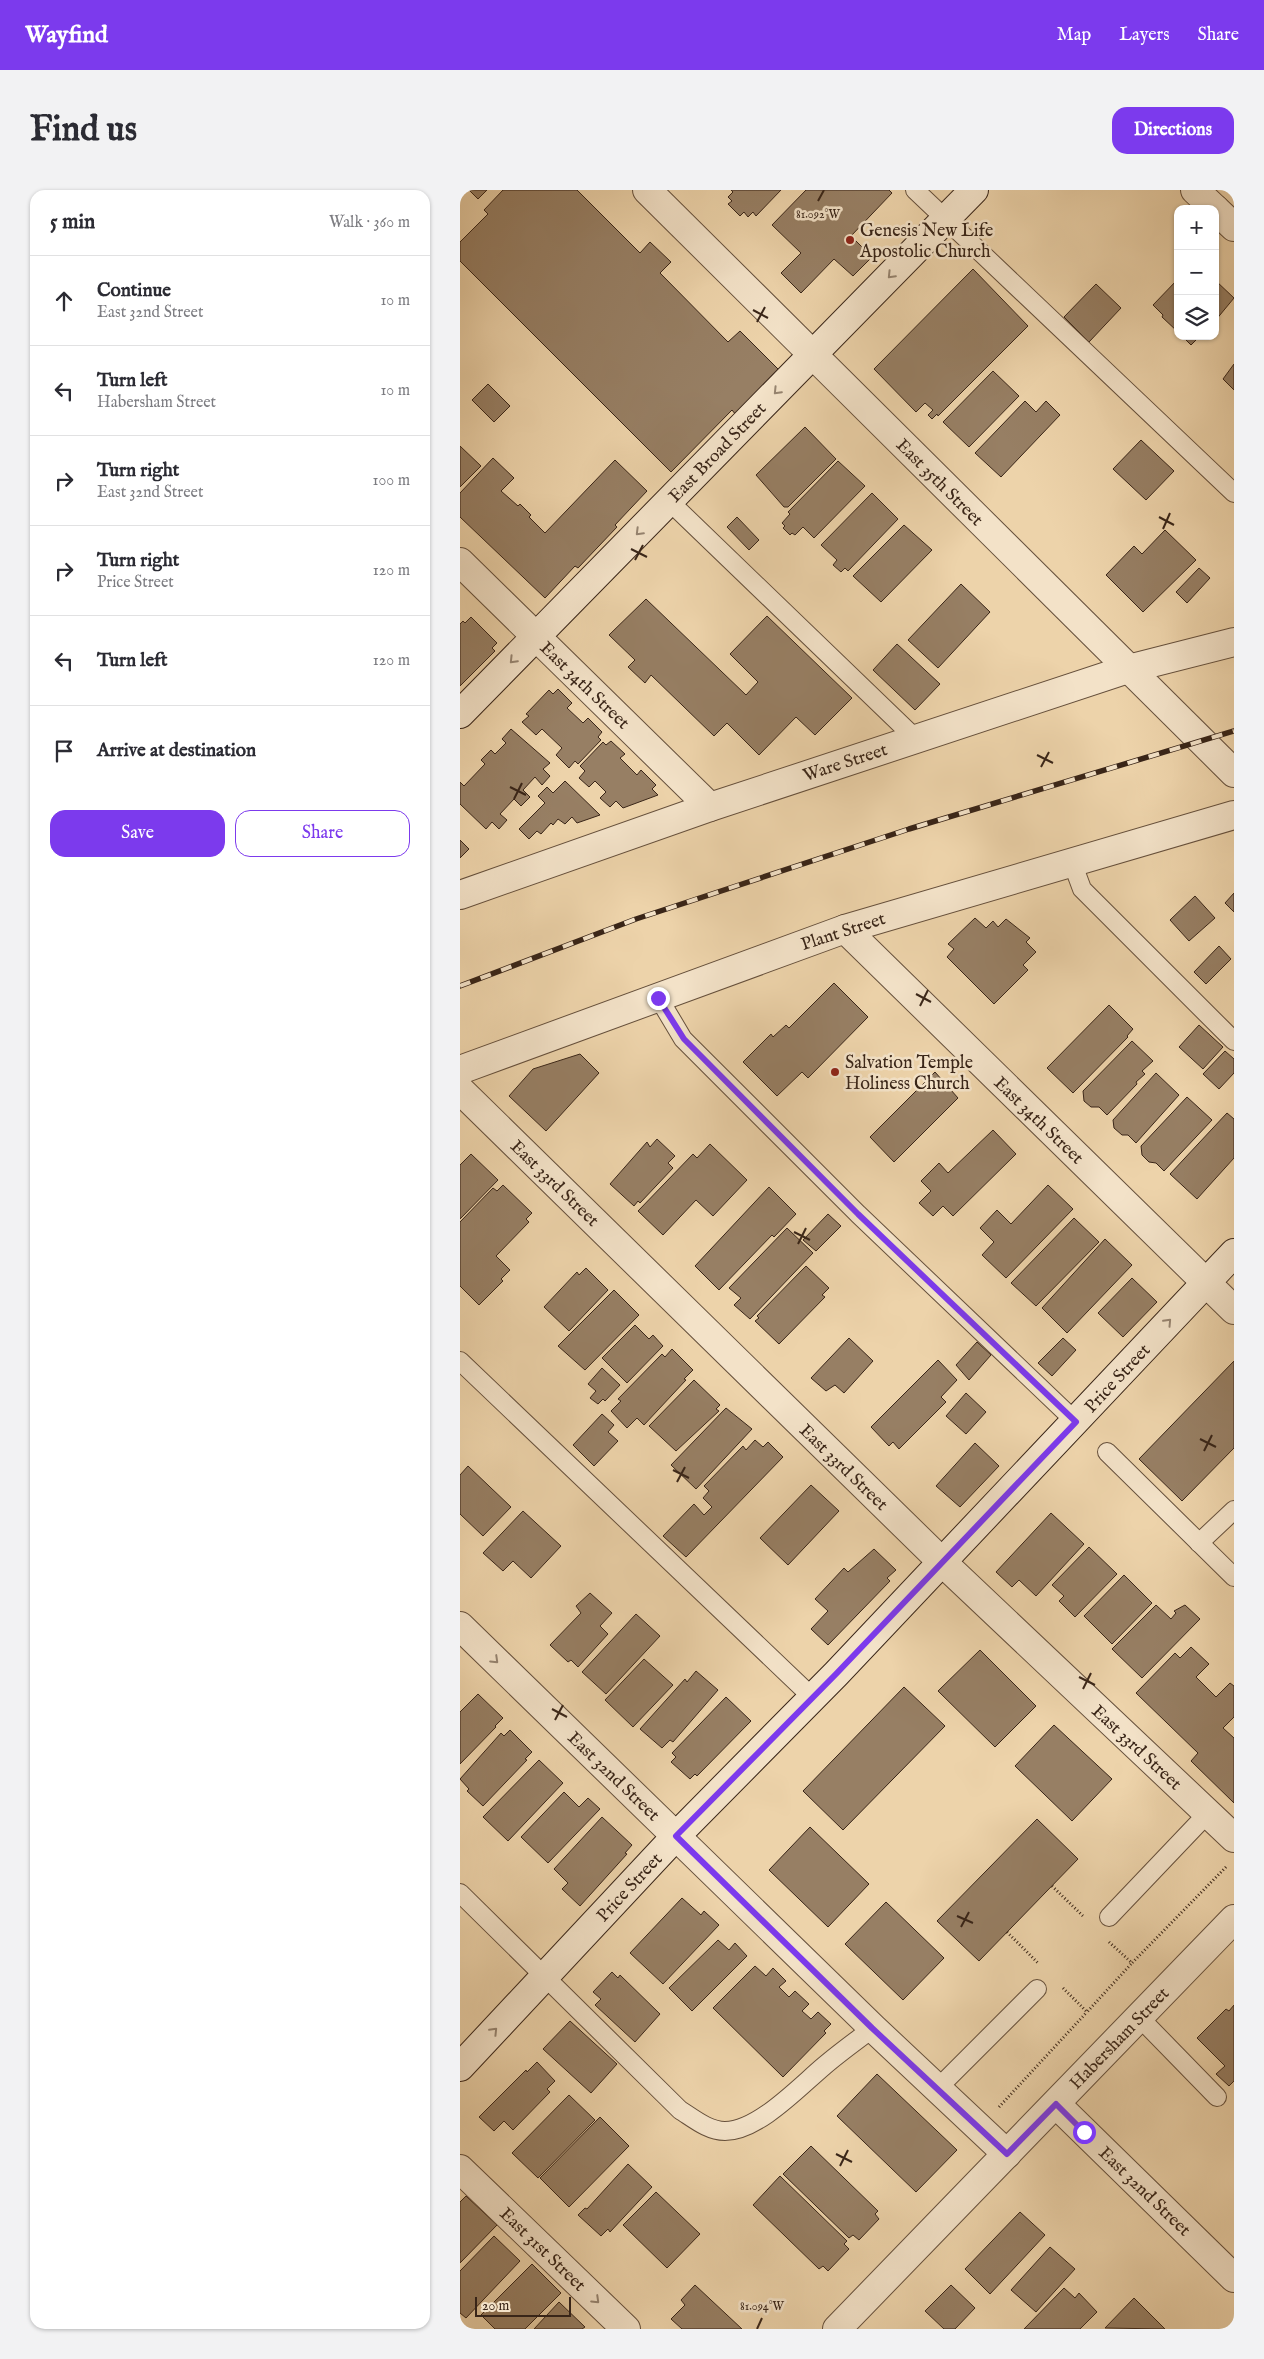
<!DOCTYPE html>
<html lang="en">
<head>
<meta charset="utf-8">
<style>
	body { margin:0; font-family:"IM FELL English",serif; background:#f2f2f3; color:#2b2b33 }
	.controls { position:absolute; right:15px; top:15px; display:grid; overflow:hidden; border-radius:10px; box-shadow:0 1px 4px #0004 }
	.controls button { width:45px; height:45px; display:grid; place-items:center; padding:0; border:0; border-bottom:1px solid #e1e1e2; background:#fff; color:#2b2b33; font:25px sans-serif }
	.scale { position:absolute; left:15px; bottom:12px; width:96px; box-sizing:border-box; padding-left:5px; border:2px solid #392518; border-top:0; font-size:14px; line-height:18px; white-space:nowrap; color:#392518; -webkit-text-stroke:4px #f3e2c8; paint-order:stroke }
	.stop { position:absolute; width:15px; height:15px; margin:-11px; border:4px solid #7c3aed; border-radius:50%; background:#fff }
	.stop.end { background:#7c3aed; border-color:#fff; box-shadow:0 1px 5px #0008 }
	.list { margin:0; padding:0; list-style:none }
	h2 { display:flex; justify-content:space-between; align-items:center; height:65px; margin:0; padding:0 20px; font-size:21px }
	h2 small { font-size:16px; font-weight:400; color:#7c7c81 }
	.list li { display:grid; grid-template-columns:32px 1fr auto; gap:15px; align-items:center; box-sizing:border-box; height:90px; padding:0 20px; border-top:1px solid #e1e1e2 }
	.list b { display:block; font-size:19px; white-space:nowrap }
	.list p { margin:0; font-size:16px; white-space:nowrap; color:#7c7c81 }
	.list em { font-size:16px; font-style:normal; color:#7c7c81 }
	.actions { display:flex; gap:10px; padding:15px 20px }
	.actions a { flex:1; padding:11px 0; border:1px solid #7c3aed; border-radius:15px; text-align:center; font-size:18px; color:#7c3aed }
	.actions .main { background:#7c3aed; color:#fff }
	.icon { flex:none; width:28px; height:28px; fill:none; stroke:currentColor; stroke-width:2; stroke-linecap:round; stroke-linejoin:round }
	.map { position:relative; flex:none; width:774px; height:2139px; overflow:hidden; border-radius:15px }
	header { display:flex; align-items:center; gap:30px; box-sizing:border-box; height:70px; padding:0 25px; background:#7c3aed; color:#fff }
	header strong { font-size:24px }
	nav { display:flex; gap:28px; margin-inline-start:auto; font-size:18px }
	.intro { display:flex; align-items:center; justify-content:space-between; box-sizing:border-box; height:120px; padding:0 30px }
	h1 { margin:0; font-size:35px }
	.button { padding:12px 22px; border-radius:15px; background:#7c3aed; color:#fff; font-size:18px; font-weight:700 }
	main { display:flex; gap:30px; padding:0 30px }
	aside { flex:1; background:#fff; border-radius:15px; box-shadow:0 1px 4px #0004 }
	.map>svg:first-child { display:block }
</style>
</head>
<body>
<header>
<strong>Wayfind</strong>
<nav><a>Map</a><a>Layers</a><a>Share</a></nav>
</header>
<div class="intro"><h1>Find us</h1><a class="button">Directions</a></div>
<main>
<aside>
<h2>5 min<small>Walk · 360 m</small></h2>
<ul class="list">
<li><svg class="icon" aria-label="ahead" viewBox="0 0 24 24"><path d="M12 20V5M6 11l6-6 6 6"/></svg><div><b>Continue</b><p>East 32nd Street</p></div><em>10 m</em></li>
<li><svg class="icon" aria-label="left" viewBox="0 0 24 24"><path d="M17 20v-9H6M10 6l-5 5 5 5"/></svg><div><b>Turn left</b><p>Habersham Street</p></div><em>10 m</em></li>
<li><svg class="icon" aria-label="right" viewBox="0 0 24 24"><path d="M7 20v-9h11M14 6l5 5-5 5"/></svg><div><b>Turn right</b><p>East 32nd Street</p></div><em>100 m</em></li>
<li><svg class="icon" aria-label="right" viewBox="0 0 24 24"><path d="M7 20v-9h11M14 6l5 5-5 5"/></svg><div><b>Turn right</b><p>Price Street</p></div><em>120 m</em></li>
<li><svg class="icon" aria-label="left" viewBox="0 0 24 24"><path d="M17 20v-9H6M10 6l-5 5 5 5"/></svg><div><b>Turn left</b></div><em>120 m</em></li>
<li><svg class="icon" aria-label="arrive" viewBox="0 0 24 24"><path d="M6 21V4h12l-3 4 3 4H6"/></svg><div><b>Arrive at destination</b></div></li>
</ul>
<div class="actions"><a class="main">Save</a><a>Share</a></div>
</aside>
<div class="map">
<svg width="774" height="2139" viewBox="0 0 774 2139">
	<rect width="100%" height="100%" fill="#edd3aa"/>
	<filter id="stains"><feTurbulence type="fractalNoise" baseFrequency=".004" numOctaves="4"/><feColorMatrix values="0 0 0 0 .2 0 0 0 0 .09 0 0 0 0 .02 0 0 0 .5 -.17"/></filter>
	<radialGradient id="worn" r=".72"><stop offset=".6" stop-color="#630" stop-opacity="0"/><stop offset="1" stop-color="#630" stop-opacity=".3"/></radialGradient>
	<g fill="#977f64" stroke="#392518">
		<polygon points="9,0 27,0 18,9"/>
		<polygon points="43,0 117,0 180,63 190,52 211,72 200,83 268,152 280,141 320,181 276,225 272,220 211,282 0,71 0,52 28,24 24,20"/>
		<polygon points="271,0 321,0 296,26 293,22 288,27 284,22 280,26 268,14 272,11 268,7 273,2"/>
		<polygon points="346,0 429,0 432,3 391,46 412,67 393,86 374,69 341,103 321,83 341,63 312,35"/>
		<polygon points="513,79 568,136 478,226 477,224 472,229 468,225 473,220 465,213 456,222 414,179"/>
		<polygon points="718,89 718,142 702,127 703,125 693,115"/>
		<polygon points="755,90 774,108 755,131"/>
		<polygon points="636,94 661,118 629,152 604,127"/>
		<polygon points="722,146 740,146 731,155"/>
		<polygon points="774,174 774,200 763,189"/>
		<polygon points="533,181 559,206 509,257 483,232"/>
		<polygon points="28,194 50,216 34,232 12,210"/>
		<polygon points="565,211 576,222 586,211 600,225 541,287 515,263"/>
		<polygon points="345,237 376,269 328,317 324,317 296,285"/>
		<polygon points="681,250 714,281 686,310 653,279"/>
		<polygon points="0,256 21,276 0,297"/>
		<polygon points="33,268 54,288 41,301 58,316 60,314 71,325 69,327 85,343 155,270 187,301 155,335 157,337 118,378 115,376 85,408 0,327 0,303"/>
		<polygon points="378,271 405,296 354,348 343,337 335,345 332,343 330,345 323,338 325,336 322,333 330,324 328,322"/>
		<polygon points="412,303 438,329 388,381 385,378 381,382 373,375 377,370 361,355"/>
		<polygon points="277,327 299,350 289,360 267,337"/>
		<polygon points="444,335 472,360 421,412 393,386"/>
		<polygon points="705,340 736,370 683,422 646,385 674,356 682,364"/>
		<polygon points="739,378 750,388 727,413 716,402"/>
		<polygon points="501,394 530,422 478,478 448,450"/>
		<polygon points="186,409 286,505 298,492 270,464 307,426 392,508 355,545 336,527 299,565 267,533 254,546 191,485 185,493 168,477 175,470 149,445"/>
		<polygon points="11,427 37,453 32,458 35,461 0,496 0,434 3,431 5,433"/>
		<polygon points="437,454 480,494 455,520 413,480"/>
		<polygon points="98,499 112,513 107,518 123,533 128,528 142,542 138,547 141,550 118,574 115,571 109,578 96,565 102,558 82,539 76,545 62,532 69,526 66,524 89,500 93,504"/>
		<polygon points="51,539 90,573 83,579 90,586 82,595 75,587 63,600 70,607 61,616 54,609 40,624 47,630 39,639 32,632 26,639 0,614 0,592 4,596 25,574 21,570 31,560 35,564 46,553 42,549"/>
		<polygon points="151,551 165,564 160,568 177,585 181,580 196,595 192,599 198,605 163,618 156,611 150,617 140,608 146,602 135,591 129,597 119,588 125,581 120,576 143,552 146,555"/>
		<polygon points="105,591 140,625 117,633 112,627 105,634 98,629 93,635 91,633 81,644 77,641 69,649 59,639 85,613 78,606 87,597 93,603"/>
		<polygon points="0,650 9,659 0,668"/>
		<polygon points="774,703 774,722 765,713"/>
		<polygon points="735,706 755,728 729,751 710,730"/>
		<polygon points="515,728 526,738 533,731 538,737 546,729 570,748 566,752 576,762 563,775 568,780 534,814 487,767 494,759 488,754"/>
		<polygon points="759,756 771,769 746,794 734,782"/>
		<polygon points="374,793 408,827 348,888 342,882 317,906 283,872 311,844 313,847 326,835 329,838"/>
		<polygon points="649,815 673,839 667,846 668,847 613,903 587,878"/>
		<polygon points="739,835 763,857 743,879 719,857"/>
		<polygon points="672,851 693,871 682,881 685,884 676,892 677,894 647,925 639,917 631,917 624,911 623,901"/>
		<polygon points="765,861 774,869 774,883 759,899 743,884"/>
		<polygon points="120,864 139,883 86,941 49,906 73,879"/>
		<polygon points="475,882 498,908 434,972 410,947"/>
		<polygon points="696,883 719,905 676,953 668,945 662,945 654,938 653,930"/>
		<polygon points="727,907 752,930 704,981 696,973 689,972 682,965 681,956"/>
		<polygon points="767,923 774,929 774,968 737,1009 710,984"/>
		<polygon points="533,940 556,964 493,1026 483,1016 473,1026 459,1013 471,1001 461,991 479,973 488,983"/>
		<polygon points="197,949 215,966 208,973 213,978 180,1013 178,1011 174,1016 150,994 187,952 190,957"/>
		<polygon points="250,954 287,990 253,1026 236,1010 203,1045 178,1021 233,964 237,968"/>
		<polygon points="11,964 38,990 0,1029 0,975"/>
		<polygon points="43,995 72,1023 66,1029 69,1032 36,1066 50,1080 41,1089 43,1091 19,1115 0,1096 0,1032 33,998 37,1001"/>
		<polygon points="588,995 613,1019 546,1088 522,1065 534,1052 520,1038 537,1020 551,1034"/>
		<polygon points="309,997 336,1024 314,1047 312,1045 259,1100 235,1076"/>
		<polygon points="368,1024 381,1036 356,1061 343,1050"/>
		<polygon points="614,1028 639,1052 576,1116 551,1093"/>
		<polygon points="327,1038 353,1063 290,1129 274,1115 281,1108 269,1098"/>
		<polygon points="645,1049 672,1075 607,1143 582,1118"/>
		<polygon points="346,1076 369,1098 362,1105 365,1107 319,1154 295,1131 299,1128 297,1126"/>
		<polygon points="126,1078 148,1100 109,1141 84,1117 117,1082 119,1085"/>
		<polygon points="672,1088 697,1112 663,1147 638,1123"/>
		<polygon points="154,1100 179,1125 125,1180 98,1156"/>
		<polygon points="175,1135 189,1149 193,1145 203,1156 167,1193 142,1168"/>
		<polygon points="389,1148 413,1171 384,1203 375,1195 366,1201 351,1188"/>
		<polygon points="603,1148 616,1160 592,1186 578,1173"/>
		<polygon points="517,1152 531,1165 509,1190 496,1175"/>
		<polygon points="212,1159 233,1180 224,1189 226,1190 184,1235 177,1228 167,1238 151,1221 161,1211 158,1209 202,1164 205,1167"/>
		<polygon points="478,1170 497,1190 481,1207 486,1212 439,1259 433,1252 429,1256 411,1237"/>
		<polygon points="774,1171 774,1258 722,1311 679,1269"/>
		<polygon points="142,1178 160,1195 145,1211 143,1209 138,1214 130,1208 136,1201 128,1194"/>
		<polygon points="234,1190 260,1215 256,1219 259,1221 216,1261 189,1236"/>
		<polygon points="506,1203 526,1222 506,1244 486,1226"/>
		<polygon points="266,1218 292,1239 236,1299 211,1275"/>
		<polygon points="142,1224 154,1235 148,1242 158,1251 134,1276 113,1255"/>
		<polygon points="295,1250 303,1257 308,1252 323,1267 226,1367 203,1346 234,1314 244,1325 252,1317 243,1308 249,1301 244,1296 283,1256 286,1260"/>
		<polygon points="515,1253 539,1276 500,1317 476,1296"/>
		<polygon points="8,1276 51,1317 23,1346 0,1324 0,1285"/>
		<polygon points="351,1295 379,1321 328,1375 300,1348"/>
		<polygon points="63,1321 101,1356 71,1388 53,1371 43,1381 23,1363"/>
		<polygon points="591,1323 624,1354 576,1406 559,1390 552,1397 536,1382"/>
		<polygon points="629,1357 657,1384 615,1427 599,1411 604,1406 592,1395"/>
		<polygon points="414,1359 436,1380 427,1388 430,1391 368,1455 351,1439 368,1421 355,1409 384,1378 388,1382"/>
		<polygon points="664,1385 692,1413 652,1454 624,1426"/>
		<polygon points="130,1403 152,1423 140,1436 148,1444 118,1477 111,1470 108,1472 90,1455 121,1423 116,1416"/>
		<polygon points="696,1415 711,1429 716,1423 714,1421 725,1415 740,1429 682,1488 652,1459"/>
		<polygon points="176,1424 200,1446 146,1504 122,1482"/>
		<polygon points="731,1457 749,1474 736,1487 756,1507 770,1493 774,1496 774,1527 763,1538 774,1548 774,1613 731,1571 738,1563 676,1503 715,1463 720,1468"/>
		<polygon points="520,1460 576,1516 535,1557 478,1501"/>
		<polygon points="184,1469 213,1495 173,1537 145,1510"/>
		<polygon points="236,1481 258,1500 213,1552 210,1550 202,1558 180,1539 225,1489 227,1492"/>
		<polygon points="444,1497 485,1536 383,1640 343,1601"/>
		<polygon points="18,1504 43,1528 35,1536 36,1537 0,1574 0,1522"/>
		<polygon points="266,1507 291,1531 237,1586 235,1584 230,1589 211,1572 216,1567 212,1563"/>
		<polygon points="594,1535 652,1589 612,1631 555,1576"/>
		<polygon points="50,1540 72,1562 65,1569 67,1570 23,1616 7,1601 9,1599 0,1589 41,1543 44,1546"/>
		<polygon points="79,1570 103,1593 48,1651 23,1627"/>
		<polygon points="104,1602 119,1617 128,1608 140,1619 88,1673 61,1647"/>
		<polygon points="142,1627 172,1655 165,1663 167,1664 120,1716 102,1699 108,1693 94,1679"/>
		<polygon points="577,1629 618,1669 519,1771 477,1731"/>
		<polygon points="350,1637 409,1694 368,1737 309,1680"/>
		<polygon points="222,1708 241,1725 244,1721 259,1735 203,1794 170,1763"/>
		<polygon points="426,1712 484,1768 443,1810 385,1754"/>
		<polygon points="258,1750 269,1760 275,1753 287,1766 232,1821 209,1798"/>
		<polygon points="295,1776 306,1786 313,1778 326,1791 319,1797 329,1807 335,1801 349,1814 342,1821 351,1829 358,1822 371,1834 364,1841 366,1843 323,1887 253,1818"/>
		<polygon points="152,1782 158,1788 160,1785 200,1824 175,1852 135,1815 141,1809 133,1802"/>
		<polygon points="774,1815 774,1891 769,1896 756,1884 765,1876 737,1848 766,1819 769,1821"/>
		<polygon points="110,1831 157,1874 131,1903 83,1859"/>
		<polygon points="77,1872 95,1891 87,1899 90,1902 53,1940 44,1931 34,1941 19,1927 66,1880 67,1882"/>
		<polygon points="417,1884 497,1960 456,2002 377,1926"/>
		<polygon points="109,1905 135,1930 78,1988 52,1963"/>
		<polygon points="140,1927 169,1956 109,2017 80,1988"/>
		<polygon points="351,1956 418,2021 415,2024 419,2029 399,2050 393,2045 389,2048 323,1984"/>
		<polygon points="168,1974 192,1997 150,2042 148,2039 141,2046 118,2025 125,2018 127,2019"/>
		<polygon points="320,1986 387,2051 384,2054 389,2059 368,2081 363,2076 359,2079 293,2015"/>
		<polygon points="196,2002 240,2044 207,2078 163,2035"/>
		<polygon points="6,2006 37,2035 0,2073 0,2012"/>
		<polygon points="560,2022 585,2045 530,2104 505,2079"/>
		<polygon points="34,2046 60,2071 6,2128 0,2123 0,2081"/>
		<polygon points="590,2057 615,2079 576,2122 551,2100"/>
		<polygon points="72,2074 101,2103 65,2139 35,2139 21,2125"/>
		<polygon points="235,2095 282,2139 222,2139 211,2129 225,2115 221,2110"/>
		<polygon points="491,2095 515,2118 495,2139 484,2139 465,2121"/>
		<polygon points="604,2098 615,2108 619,2103 637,2122 620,2139 564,2139"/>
		<polygon points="674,2108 705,2139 645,2138"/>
		<polygon points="99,2112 125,2137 122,2139 74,2139"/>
	</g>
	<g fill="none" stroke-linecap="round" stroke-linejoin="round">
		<defs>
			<g id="service">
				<polyline points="455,0 774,303"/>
				<polyline points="209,311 456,549"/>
				<polyline points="612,672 622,699 774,851"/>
				<polyline points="198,807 223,849 398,1024 616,1232"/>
				<polyline points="0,1171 352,1507"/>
				<polyline points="647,1262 774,1387"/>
				<polyline points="739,1353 774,1320"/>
				<path d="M0,1703l220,217c13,8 28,21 45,21 33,0 74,-44 99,-65 15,-13 32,-25 49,-38"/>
				<polyline points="649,1727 748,1623"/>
				<polyline points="679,1827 757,1907"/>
				<polyline points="477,1899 577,1799"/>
			</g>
			<g id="minor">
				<polyline points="187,0 774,583"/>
				<polyline points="735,0 755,19"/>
				<polyline points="755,19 774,37"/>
				<polyline points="0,372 250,617"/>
				<polyline points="0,705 250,617 668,479 774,452"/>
				<polyline points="385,739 774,1120"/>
				<polyline points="0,880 385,739 774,625"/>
				<polyline points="0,900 481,1371 774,1648"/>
				<polyline points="0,1436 413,1838 547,1964"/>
				<polyline points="596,1914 774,2088"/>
				<polyline points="0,1979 166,2139"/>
			</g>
			<polyline id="tertiary" points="377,2139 774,1729"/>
			<g id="secondary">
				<polyline points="0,524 514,0"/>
				<polyline points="0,1877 216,1646 376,1484 774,1063"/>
			</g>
		</defs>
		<use href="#service" stroke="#66503c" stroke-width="20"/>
		<use href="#minor" stroke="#66503c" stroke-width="30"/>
		<use href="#tertiary" stroke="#66503c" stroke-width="30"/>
		<use href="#secondary" stroke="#392518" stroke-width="30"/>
		<g stroke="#392518" stroke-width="3" stroke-dasharray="1 2.5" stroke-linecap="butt">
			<polyline points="592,1696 623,1726"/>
			<polyline points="547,1742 579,1774"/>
			<polyline points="649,1752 672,1773 766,1677"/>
			<polyline points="603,1798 627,1822 672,1773"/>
			<polyline points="539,1917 627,1822"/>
		</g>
		<use href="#service" stroke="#f3e2c8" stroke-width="18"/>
		<use href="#minor" stroke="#f3e2c8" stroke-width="28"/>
		<use href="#tertiary" stroke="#f3e2c8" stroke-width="28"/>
		<use href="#secondary" stroke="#f3e2c8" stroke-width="28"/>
		<defs>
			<polyline id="rail" points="0,796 176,729 449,639 774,541"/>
		</defs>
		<use href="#rail" stroke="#392518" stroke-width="5.5"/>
		<use href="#rail" stroke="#f3e2c8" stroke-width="4" stroke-dasharray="11" stroke-linecap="butt"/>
	</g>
	<defs><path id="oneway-chevron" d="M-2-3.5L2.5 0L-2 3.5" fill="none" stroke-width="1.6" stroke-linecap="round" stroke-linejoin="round" transform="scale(1.25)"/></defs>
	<g stroke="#968470">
		<use href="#oneway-chevron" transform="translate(431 85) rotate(134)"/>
		<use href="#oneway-chevron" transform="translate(317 201) rotate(134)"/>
		<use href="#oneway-chevron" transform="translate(179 342) rotate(135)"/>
		<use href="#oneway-chevron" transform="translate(53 470) rotate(134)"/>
		<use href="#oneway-chevron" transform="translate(708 1132) rotate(-47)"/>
		<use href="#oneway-chevron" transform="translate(35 1470) rotate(44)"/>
		<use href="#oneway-chevron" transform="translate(34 1841) rotate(-46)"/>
		<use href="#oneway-chevron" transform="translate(136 2110) rotate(44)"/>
	</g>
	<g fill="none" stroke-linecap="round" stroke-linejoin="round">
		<polyline stroke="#7c3aed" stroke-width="6" points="198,808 224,849 398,1024 616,1232 376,1484 216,1646 412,1838 547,1964 596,1914 624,1942"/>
	</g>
	<path fill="none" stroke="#392518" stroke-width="2" d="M358,11l6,-11M293,120l15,8M297,132l8,-15M699,327l15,8M703,339l7,-16M171,359l16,8M175,370l8,-15M577,565l16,8M581,577l8,-15M50,597l16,8M54,609l8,-16M456,804l15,8M460,816l8,-16M334,1042l16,8M338,1054l8,-16M740,1249l16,8M744,1261l8,-16M213,1280l16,8M217,1292l8,-15M619,1487l16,8M623,1499l8,-16M92,1519l15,8M95,1530l8,-15M497,1726l16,7M501,1737l8,-15M376,1964l16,8M380,1976l8,-16M297,2139l5,-11"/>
	<g fill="#8f2418" stroke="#f3e2c8" stroke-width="2">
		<circle cx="390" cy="50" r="5"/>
		<circle cx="375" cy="882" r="5"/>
	</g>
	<g text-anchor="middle" stroke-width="5" stroke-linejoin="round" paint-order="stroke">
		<g font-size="18" fill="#392518" stroke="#f3e2c8" text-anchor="start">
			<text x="400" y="46">Genesis New Life<tspan x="400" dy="21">Apostolic Church</tspan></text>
			<text x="385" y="878">Salvation Temple<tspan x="385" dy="21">Holiness Church</tspan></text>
		</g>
		<g font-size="18" fill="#392518" stroke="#f3e2c8">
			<text transform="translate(257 262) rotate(-46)" y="6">East Broad Street</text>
			<text transform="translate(480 292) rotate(45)" y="6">East 35th Street</text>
			<text transform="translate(125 495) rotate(44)" y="6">East 34th Street</text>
			<text transform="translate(385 572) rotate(-18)" y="6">Ware Street</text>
			<text transform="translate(383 741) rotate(-18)" y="6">Plant Street</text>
			<text transform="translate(579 930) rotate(44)" y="6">East 34th Street</text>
			<text transform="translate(95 993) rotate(44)" y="6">East 33rd Street</text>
			<text transform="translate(657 1188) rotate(-47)" y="6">Price Street</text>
			<text transform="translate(384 1277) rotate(44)" y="6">East 33rd Street</text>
			<text transform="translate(677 1557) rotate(43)" y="6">East 33rd Street</text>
			<text transform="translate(154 1586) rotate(44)" y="6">East 32nd Street</text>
			<text transform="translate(169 1697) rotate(-47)" y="6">Price Street</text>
			<text transform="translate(659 1848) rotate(-46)" y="6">Habersham Street</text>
			<text transform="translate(685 2001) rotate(44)" y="6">East 32nd Street</text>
			<text transform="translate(83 2059) rotate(44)" y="6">East 31st Street</text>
		</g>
	</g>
	<g font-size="12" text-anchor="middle" fill="#392518" stroke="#f3e2c8" stroke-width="5" stroke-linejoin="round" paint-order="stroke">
		<text x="358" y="28">81.092°W</text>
		<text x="302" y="2120">81.094°W</text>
	</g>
	<rect width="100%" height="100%" filter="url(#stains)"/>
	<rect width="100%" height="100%" fill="url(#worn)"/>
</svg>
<div class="controls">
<button>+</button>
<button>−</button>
<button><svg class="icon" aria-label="layers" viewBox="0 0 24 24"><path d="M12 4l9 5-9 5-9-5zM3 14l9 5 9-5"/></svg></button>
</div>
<div class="scale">20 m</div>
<div class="stop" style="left:624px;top:1942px"></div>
<div class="stop end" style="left:198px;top:808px"></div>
</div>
</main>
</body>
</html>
